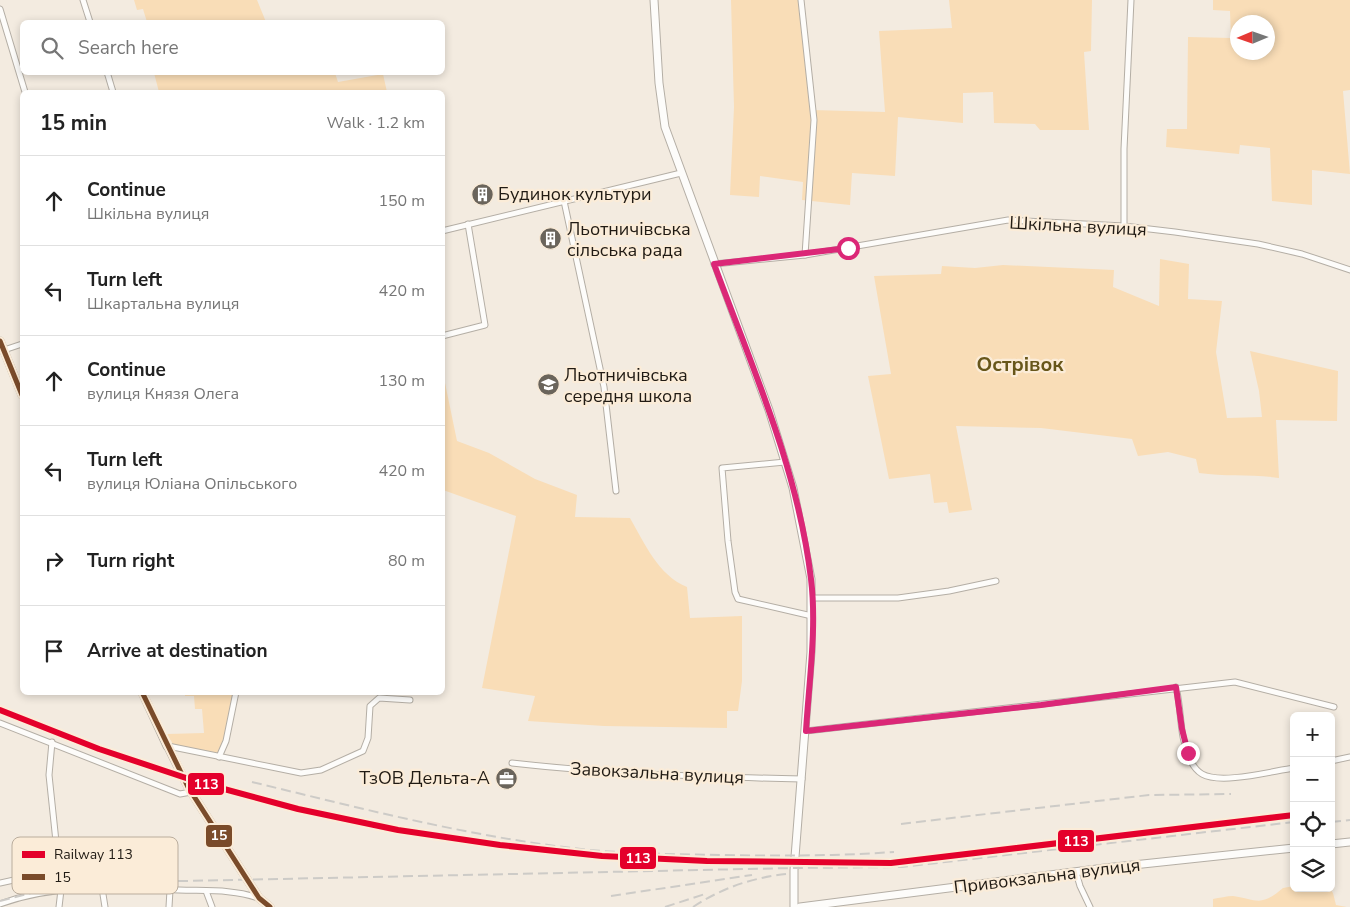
<!DOCTYPE html>
<html lang="en">
<head>
<meta charset="utf-8">
<style>
	body { margin:0; font-family:"Nunito Sans",sans-serif; background:#f2f2f2; color:#222 }
	.controls { position:absolute; right:15px; bottom:15px; display:grid; overflow:hidden; border-radius:8px; box-shadow:0 2px 8px #0003 }
	.controls button { width:45px; height:45px; display:grid; place-items:center; padding:0; border:0; border-bottom:1px solid #e0e0e0; background:#fff; color:#222; font:25px sans-serif }
	.compass { position:absolute; left:1230px; top:15px; width:45px; height:45px; border-radius:50%; background:#fff; box-shadow:0 2px 8px #0003; rotate:268deg }
	.stop { position:absolute; width:15px; height:15px; margin:-11px; border:4px solid #db2777; border-radius:50%; background:#fff }
	.stop.end { background:#db2777; border-color:#fff; box-shadow:0 1px 5px #0008 }
	.list { margin:0; padding:0; list-style:none }
	h2 { display:flex; justify-content:space-between; align-items:center; height:65px; margin:0; padding:0 20px; font-size:21px }
	h2 small { font-size:16px; font-weight:400; color:#767676 }
	.list li { display:grid; grid-template-columns:32px 1fr auto; gap:15px; align-items:center; box-sizing:border-box; height:90px; padding:0 20px; border-top:1px solid #e0e0e0 }
	.list b { display:block; font-size:19px; white-space:nowrap }
	.list p { margin:0; font-size:16px; white-space:nowrap; color:#767676 }
	.list em { font-size:16px; font-style:normal; color:#767676 }
	.icon { flex:none; width:28px; height:28px; fill:none; stroke:currentColor; stroke-width:2; stroke-linecap:round; stroke-linejoin:round }
	.map { position:relative; flex:none; width:1350px; height:907px; overflow:hidden }
	.search { position:absolute; background:#fff; box-shadow:0 2px 8px #0003; left:20px; top:20px; width:425px; height:55px; display:flex; align-items:center; gap:12px; box-sizing:border-box; padding:0 18px; border-radius:8px; color:#767676; font-size:19px }
	.panel { position:absolute; background:#fff; box-shadow:0 2px 8px #0003; left:20px; top:90px; width:425px; height:605px; border-radius:8px }
	.map>svg:first-child { display:block }
</style>
</head>
<body>
<div class="map">
<svg width="1350" height="907" viewBox="0 0 1350 907">
	<rect width="100%" height="100%" fill="#f3ebe0"/>
	<g fill="#f9ddb7" fill-rule="evenodd">
		<polygon points="134,0 257,0 266,22 147,22 143,9 137,10"/>
		<polygon points="731,0 801,0 812,110 885,112 879,31 952,28 949,0 1092,0 1091,51 1084,52 1089,130 1040,130 1035,124 994,123 993,92 963,93 963,123 898,117 895,176 852,173 850,205 802,200 803,182 760,176 759,197 730,195 734,107"/>
		<path d="M1213,0h137v90l-7,1 7,83 -38,-4v35l-40,-4 -2,-53 -30,-3 -1,9 -73,-7 1,-18h20l1,-92 43,1 -1,-27 -17,-1zM1238,22h30v30h-30z"/>
		<polygon points="335,73 338,82 383,74 387,92 159,92 154,73"/>
		<path d="M1160,259l29,5 -1,35 34,2 -6,51 11,66 35,-1 -3,-26 -9,-40 88,20 -1,50 -61,-1 3,58c-26,-4 -53,-1 -80,-5l-3,-14 -28,-7 -30,4 -6,-17 -91,-11 -85,-2 16,84 -23,3 -2,-11 -13,1 -4,-29 -41,5 -21,-103 23,-2 -17,-98 67,-2 1,-8 33,2 28,-3 111,5 -1,17 46,19z"/>
		<path d="M444,378l13,63 32,12 46,26 42,16 -2,22 55,1c15,26 28,57 57,69l3,31 52,-2v65l-4,30h-11v17l-123,-2 -76,-5 7,-25 -53,-8 34,-172 -73,-26z"/>
		<polygon points="185,693 236,693 220,753 174,746 167,734 204,733 202,709 195,709 194,696 185,696"/>
		<path d="M1294,886v2h35l4,5 3,12 11,2h-134v-8c6,-1 14,-3 20,-3 25,4 28,11 50,-8z"/>
	</g>
	<g fill="none" stroke-linecap="round" stroke-linejoin="round">
		<defs>
			<g id="minor">
				<polyline points="83,0 90,22"/>
				<polyline points="801,0 814,120 805,255"/>
				<polyline points="0,9 25,92"/>
				<polyline points="107,72 113,92"/>
				<polyline points="564,201 604,387 616,491"/>
				<polyline points="1124,226 1124,149 1131,0"/>
				<polyline points="442,231 681,173"/>
				<polyline points="714,264 805,255 1008,220 1124,226 1175,232 1258,244 1302,254 1350,270"/>
				<polyline points="442,336 485,325 468,224"/>
				<polyline points="4,350 22,344"/>
				<polyline points="785,462 722,468 728,541 735,592 738,599 812,616"/>
				<polyline points="812,598 898,598 949,591 996,581"/>
				<path d="M1176,687c4,16 4,33 7,50 3,12 7,30 19,37 19,11 70,-3 92,-6"/>
				<polyline points="0,723 180,794 191,792"/>
				<polyline points="806,731 1235,682 1334,707"/>
				<polyline points="52,742 49,775 59,870"/>
				<polyline points="168,746 301,773 321,770 363,751 368,738 370,706 379,698 410,700"/>
				<polyline points="219,757 226,741 236,692"/>
				<polyline points="1331,761 1350,757"/>
				<path d="M512,763c96,11 193,14 290,16"/>
				<polyline points="1076,872 1080,886 1090,907"/>
				<polyline points="0,883 59,870 122,870"/>
				<polyline points="102,888 105,907"/>
				<polyline points="206,891 212,907"/>
				<path d="M0,904c57,-21 119,-16 179,-14 26,1 55,-1 79,8"/>
				<polyline points="59,907 61,890"/>
				<polyline points="169,907 170,890"/>
			</g>
			<g id="tertiary">
				<polyline points="654,0 659,83 665,127 769,410 793,488 811,579 811,652 794,870 794,907"/>
				<polyline points="0,341 22,395"/>
				<polyline points="142,692 167,746"/>
				<polyline points="168,747 188,787 259,898 270,907"/>
				<polyline points="1331,844 1350,842"/>
				<polyline points="800,907 1105,868 1294,848"/>
			</g>
		</defs>
		<use href="#minor" stroke="#b4aea5" stroke-width="7"/>
		<use href="#tertiary" stroke="#b4aea5" stroke-width="9"/>
		<use href="#minor" stroke="#fdfcfa" stroke-width="5"/>
		<use href="#tertiary" stroke="#fdfcfa" stroke-width="7"/>
		<g stroke="#cdcbc7" stroke-width="2" stroke-dasharray="10 5" stroke-linecap="butt">
			<path d="M252,782c108,26 218,55 329,67 46,5 93,5 139,6 59,1 116,1 174,-3"/>
			<polyline points="1331,822 1350,820"/>
			<polyline points="901,824 1149,795 1231,794"/>
			<polyline points="611,896 752,875"/>
			<polyline points="0,901 51,888 90,883 794,868 902,867 1294,822"/>
			<polyline points="665,907 705,894"/>
			<path d="M693,907c29,-19 58,-29 93,-33"/>
		</g>
		<defs>
			<g id="bus-1">
				<polyline points="0,341 22,395"/>
				<polyline points="142,692 188,787 259,898 270,907"/>
			</g>
		</defs>
		<use href="#bus-1" stroke="#fbecd8" stroke-width="9"/>
		<use href="#bus-1" stroke="#7a4b2a" stroke-width="5"/>
		<defs>
			<polyline id="rail-1" points="0,710 99,749 198,782 298,809 398,830 500,845 602,856 707,861 891,863 1294,815"/>
		</defs>
		<use href="#rail-1" stroke="#fbecd8" stroke-width="10"/>
		<use href="#rail-1" stroke="#e4002b" stroke-width="6"/>
	</g>
	<g fill="none" stroke-linecap="round" stroke-linejoin="round">
		<path stroke="#db2777" stroke-width="6" d="M848,248l-134,16c38,103 84,205 97,315 6,49 -2,102 -5,152l235,-26 135,-18 6,42 6,24"/>
	</g>
	<defs>
		<symbol id="building-disc" viewBox="-11 -11 22 22"><circle r="9.5" fill="#6a645b" stroke="#fbecd8"/><path d="M-4-6H4V6H1V3H-1V6H-4ZM-2.5-4.3h1.7v1.8h-1.7ZM.8-4.3h1.7v1.8H.8ZM-2.5-1h1.7V.8h-1.7ZM.8-1h1.7V.8H.8Z" fill="#fff"/></symbol>
		<symbol id="school-disc" viewBox="-11 -11 22 22"><circle r="9.5" fill="#6a645b" stroke="#fbecd8"/><path d="M0-5L7-2L0 1L-7-2ZM-4 1L0 2.5L4 1V4Q0 6-4 4Z" fill="#fff"/></symbol>
		<symbol id="office-disc" viewBox="-11 -11 22 22"><circle r="9.5" fill="#6a645b" stroke="#fbecd8"/><path d="M-6-3h4V-5.5h4V-3h4V5H-6ZM-1-4.5V-3h2v-1.5ZM-6 0V1H6V0Z" fill="#fff"/></symbol>
	</defs>
	<g fill-rule="evenodd">
		<use href="#building-disc" x="470" y="182" width="25" height="25"/>
		<use href="#building-disc" x="538" y="226" width="25" height="25"/>
		<use href="#school-disc" x="536" y="372" width="25" height="25"/>
		<use href="#office-disc" x="494" y="766" width="25" height="25"/>
	</g>
	<g text-anchor="middle" stroke-width="4.5" stroke-linejoin="round" paint-order="stroke">
		<g font-size="18" fill="#211b14" stroke="#fbecd8" text-anchor="start">
			<text x="498" y="200">Будинок культури</text>
			<text x="567" y="235">Льотничівська<tspan x="567" dy="21">сільська рада</tspan></text>
			<text x="564" y="381">Льотничівська<tspan x="564" dy="21">середня школа</tspan></text>
			<text x="490" y="784" text-anchor="end">ТзОВ Дельта-А</text>
		</g>
		<g font-size="18" fill="#211b14" stroke="#fbecd8">
			<text transform="translate(1078 226) rotate(3)" y="6">Шкільна вулиця</text>
			<text transform="translate(657 773) rotate(3)" y="6">Завокзальна вулиця</text>
			<text transform="translate(1047 876) rotate(-7)" y="6">Привокзальна вулиця</text>
		</g>
		<g font-size="20" font-weight="bold" fill="#67561a" stroke="#fbecd8">
			<text x="1020" y="371">Острівок</text>
		</g>
	</g>
	<rect x="12" y="837" width="166" height="57" rx="8" fill="#fbecd8" stroke="#baad9d" stroke-width="1"/>
	<rect x="22" y="851" width="23" height="7" fill="#e4002b"/>
	<rect x="22" y="874" width="23" height="6" fill="#7a4b2a"/>
	<g font-size="14" fill="#211b14">
		<text x="54" y="859">Railway 113</text>
		<text x="54" y="882">15</text>
	</g>
	<g stroke="#fbecd8" stroke-width="2">
		<rect x="187" y="772" width="38" height="24" rx="5" fill="#e4002b"/>
		<rect x="205" y="824" width="28" height="24" rx="5" fill="#7a4b2a"/>
		<rect x="1057" y="829" width="38" height="24" rx="5" fill="#e4002b"/>
		<rect x="619" y="846" width="38" height="24" rx="5" fill="#e4002b"/>
	</g>
	<g font-size="14" text-anchor="middle" font-weight="bold" fill="#fff">
		<text x="206" y="789">113</text>
		<text x="219" y="840">15</text>
		<text x="1076" y="846">113</text>
		<text x="638" y="863">113</text>
	</g>
</svg>
<div class="controls">
<button>+</button>
<button>−</button>
<button><svg class="icon" aria-label="locate" viewBox="0 0 24 24"><circle cx="12" cy="12" r="6"/><path d="M12 2v4M12 18v4M2 12h4M18 12h4"/></svg></button>
<button><svg class="icon" aria-label="layers" viewBox="0 0 24 24"><path d="M12 4l9 5-9 5-9-5zM3 14l9 5 9-5"/></svg></button>
</div>
<svg class="compass" viewBox="-18 -18 36 36"><path d="M0-13l5 13h-10z" fill="#e53935"/><path d="M0 13l5-13h-10z" fill="#767676"/></svg>
<div class="stop" style="left:848px;top:248px"></div>
<div class="stop end" style="left:1188px;top:753px"></div>
<div class="search"><svg class="icon" aria-label="search" viewBox="0 0 24 24"><circle cx="10" cy="10" r="6"/><path d="M15 15l6 6"/></svg>Search here</div>
<section class="panel">
<h2>15 min<small>Walk · 1.2 km</small></h2>
<ul class="list">
<li><svg class="icon" aria-label="ahead" viewBox="0 0 24 24"><path d="M12 20V5M6 11l6-6 6 6"/></svg><div><b>Continue</b><p>Шкільна вулиця</p></div><em>150 m</em></li>
<li><svg class="icon" aria-label="left" viewBox="0 0 24 24"><path d="M17 20v-9H6M10 6l-5 5 5 5"/></svg><div><b>Turn left</b><p>Шкартальна вулиця</p></div><em>420 m</em></li>
<li><svg class="icon" aria-label="ahead" viewBox="0 0 24 24"><path d="M12 20V5M6 11l6-6 6 6"/></svg><div><b>Continue</b><p>вулиця Князя Олега</p></div><em>130 m</em></li>
<li><svg class="icon" aria-label="left" viewBox="0 0 24 24"><path d="M17 20v-9H6M10 6l-5 5 5 5"/></svg><div><b>Turn left</b><p>вулиця Юліана Опільського</p></div><em>420 m</em></li>
<li><svg class="icon" aria-label="right" viewBox="0 0 24 24"><path d="M7 20v-9h11M14 6l5 5-5 5"/></svg><div><b>Turn right</b></div><em>80 m</em></li>
<li><svg class="icon" aria-label="arrive" viewBox="0 0 24 24"><path d="M6 21V4h12l-3 4 3 4H6"/></svg><div><b>Arrive at destination</b></div></li>
</ul>
</section>
</div>
</body>
</html>
